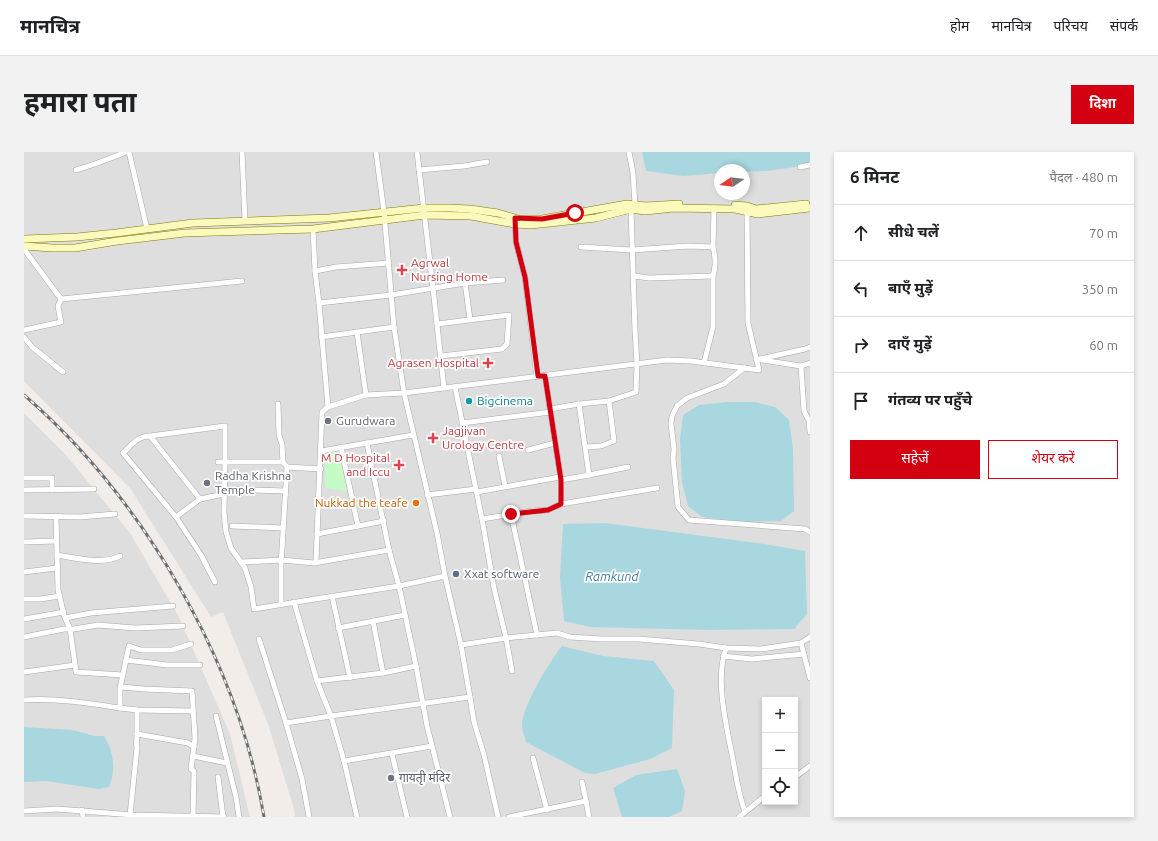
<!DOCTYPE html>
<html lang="hi">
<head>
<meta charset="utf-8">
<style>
	body { margin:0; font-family:Ubuntu,"Noto Sans Devanagari",sans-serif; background:#f2f2f2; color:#202124 }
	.controls { position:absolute; right:12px; bottom:12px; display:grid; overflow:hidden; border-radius:0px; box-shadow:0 2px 6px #0003 }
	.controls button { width:36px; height:36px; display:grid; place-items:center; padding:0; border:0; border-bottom:1px solid #e0e0e0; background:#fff; color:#202124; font:20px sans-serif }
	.compass { position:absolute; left:690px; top:12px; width:36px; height:36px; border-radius:50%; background:#fff; box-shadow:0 2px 6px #0003; rotate:257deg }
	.stop { position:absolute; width:12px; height:12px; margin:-9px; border:3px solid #d20010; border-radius:50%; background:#fff }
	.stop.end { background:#d20010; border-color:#fff; box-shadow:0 1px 4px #0008 }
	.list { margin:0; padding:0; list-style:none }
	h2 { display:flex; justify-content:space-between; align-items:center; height:52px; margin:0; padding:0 16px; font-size:17px }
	h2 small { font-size:13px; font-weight:400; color:#757577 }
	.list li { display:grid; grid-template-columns:26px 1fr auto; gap:12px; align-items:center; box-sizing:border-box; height:56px; padding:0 16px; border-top:1px solid #e0e0e0 }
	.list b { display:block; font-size:15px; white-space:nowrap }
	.list em { font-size:13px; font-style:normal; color:#757577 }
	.actions { display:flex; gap:8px; padding:12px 16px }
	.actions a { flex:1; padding:9px 0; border:1px solid #d20010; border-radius:0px; text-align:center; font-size:14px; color:#d20010 }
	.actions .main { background:#d20010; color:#fff }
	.icon { flex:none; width:22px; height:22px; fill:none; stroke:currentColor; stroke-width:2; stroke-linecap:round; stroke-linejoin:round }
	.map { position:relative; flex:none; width:786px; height:665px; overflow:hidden; border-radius:0px }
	header { display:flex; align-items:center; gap:24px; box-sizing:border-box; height:56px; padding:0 20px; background:#fff; border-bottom:1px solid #e0e0e0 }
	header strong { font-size:19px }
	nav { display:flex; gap:22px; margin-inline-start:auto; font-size:14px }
	.intro { display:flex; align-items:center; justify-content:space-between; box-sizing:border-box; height:96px; padding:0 24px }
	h1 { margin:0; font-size:28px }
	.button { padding:10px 18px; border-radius:0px; background:#d20010; color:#fff; font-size:14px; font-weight:700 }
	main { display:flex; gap:24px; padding:0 24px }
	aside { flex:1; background:#fff; border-radius:0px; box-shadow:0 2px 6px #0003 }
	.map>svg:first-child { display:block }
</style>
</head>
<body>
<header>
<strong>मानचित्र</strong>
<nav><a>होम</a><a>मानचित्र</a><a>परिचय</a><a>संपर्क</a></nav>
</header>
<div class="intro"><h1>हमारा पता</h1><a class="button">दिशा</a></div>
<main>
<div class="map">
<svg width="786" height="665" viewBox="0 0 786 665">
	<rect width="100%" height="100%" fill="#f2ede8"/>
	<g fill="#dfdede" fill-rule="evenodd">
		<path d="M0,0h786v665h-515l-1,-8 -26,-85 -45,-112 -12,5 -81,-129 -106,-107zM696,18h24v24h-24zM741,548h30v102h-30z"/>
		<polygon points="0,261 41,302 106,381 155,465 206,582 226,665 0,665"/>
	</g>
	<polygon fill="#c5fbc6" points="314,300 323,339 301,336 301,302"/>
	<g fill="#a8d7df">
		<polygon points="618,0 786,0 786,13 742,19 720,20 720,18 696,18 696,21 659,24 622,19"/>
		<polygon points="703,250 731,250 751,255 765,268 769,296 770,359 757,369 721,370 678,365 664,354 658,330 656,288 659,263 675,253"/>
		<polygon points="581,371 740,392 781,399 783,462 770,477 685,478 566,475 540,469 536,426 539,372"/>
		<path d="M538,494l41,10 51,5 20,29 -2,58 -22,11 -55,15 -10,-1 -59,-31c-1,-5 -4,-11 -4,-16 -1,-18 28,-65 40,-80z"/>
		<path d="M0,575l49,3 21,6h10c10,15 12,35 5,51l-10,2 -53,-8 -22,1z"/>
		<polygon points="653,617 661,639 658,659 645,665 598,665 589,636 612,623"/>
	</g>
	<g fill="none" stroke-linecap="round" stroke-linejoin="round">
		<defs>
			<g id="street">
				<polyline points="105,0 123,77"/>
				<polyline points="218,0 221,69"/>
				<polyline points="352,0 360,60 370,175 380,241 413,381 421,424"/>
				<polyline points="393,0 409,136 420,236"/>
				<polyline points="776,15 786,13"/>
				<path d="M52,18c17,-5 33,-11 50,-18"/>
				<polyline points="395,18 440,14 463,10"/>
				<polyline points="491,69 492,90 501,125 513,225"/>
				<polyline points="289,77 291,119 295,151"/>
				<polyline points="557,95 608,98 664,94 689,95"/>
				<polyline points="0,97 37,147 34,154 37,170 0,178"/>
				<polyline points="291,119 312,115 365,111"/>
				<polyline points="610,124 625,126 689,124"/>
				<polyline points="441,131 446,167"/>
				<polyline points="37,147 218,129"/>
				<polyline points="413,172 485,163 483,192 478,197 417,204"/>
				<polyline points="333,180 342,243"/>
				<polyline points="0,185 8,195 39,220"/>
				<polyline points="297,185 370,175"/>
				<polyline points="732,207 777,214 780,259 785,269 786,280"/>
				<polyline points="736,207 781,197 786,195"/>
				<path d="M680,211l9,-36v-51c3,-9 2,-21 0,-29l1,-39"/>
				<polyline points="777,214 786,211"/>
				<polyline points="720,216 700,232 663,246 653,254 648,264 647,271 650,298 649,306 654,355 665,368 781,377 786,380"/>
				<polyline points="521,224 537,328 537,352"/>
				<polyline points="431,235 458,367 508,359 524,358 537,352 633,336"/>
				<polyline points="585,249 612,240 613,212 611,179 607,57 611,52 609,21 605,0"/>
				<polyline points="254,252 255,283 258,292 259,310"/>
				<polyline points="304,255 342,243 380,241 643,208 667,209 735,218 724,171 723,57"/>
				<polyline points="526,257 555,252 585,249 590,289 577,294 562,295"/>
				<polyline points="438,271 527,260"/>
				<path d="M126,284c-13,0 -18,9 -27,17l53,64 25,38 14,27"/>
				<polyline points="343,291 365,398 375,434 392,514 403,574 426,665"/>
				<polyline points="317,295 334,374"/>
				<polyline points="504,298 531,291"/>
				<polyline points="297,299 389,283"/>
				<polyline points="475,304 481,334"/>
				<polyline points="194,310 259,310 263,315 257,413 257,452"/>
				<polyline points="263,315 297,317"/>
				<polyline points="565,323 604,315"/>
				<polyline points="0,326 28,326 28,338"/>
				<polyline points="537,328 565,323 555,252"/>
				<polyline points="200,337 261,339"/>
				<polyline points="0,338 70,337"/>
				<polyline points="453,340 536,325"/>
				<polyline points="200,342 176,347 126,284 201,274 201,310 200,360 202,380 207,396 221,416 227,435 230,457 285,448 375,434 421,424 437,493 446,545 307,564 320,609 333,665"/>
				<polyline points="403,343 452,337"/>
				<polyline points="487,362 513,483"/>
				<polyline points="0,364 56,365 91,362"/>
				<polyline points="32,364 34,438 40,463 46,477 52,520 99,523"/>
				<polyline points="152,365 176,347"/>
				<polyline points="208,374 259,376"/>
				<polyline points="293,382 360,369"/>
				<polyline points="0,390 32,389"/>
				<path d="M33,403c17,3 47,10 63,1"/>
				<polyline points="218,410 258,408 290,411 365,398"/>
				<polyline points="292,410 298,260 304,255 295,151 367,143 441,131 479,128"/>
				<polyline points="0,420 33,416"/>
				<polyline points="308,444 326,526"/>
				<polyline points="0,447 16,447 36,444"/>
				<polyline points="41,466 67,461 149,454"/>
				<polyline points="0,467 40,460"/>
				<polyline points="314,476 381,463"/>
				<polyline points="0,485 40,477 50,477 74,473 111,476 159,474"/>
				<polyline points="235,487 262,571 278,627 285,665"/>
				<polyline points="777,491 786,526"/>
				<polyline points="437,493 482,486 470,436 458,367"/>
				<path d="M702,496c-11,31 0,76 6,107 4,20 6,38 13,57"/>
				<polyline points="699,504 728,507 780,502"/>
				<polyline points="102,508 143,513 176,513"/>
				<polyline points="488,519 482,486 533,481 546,485 578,487 614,487 675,492 702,496 737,497 777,491 786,485"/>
				<polyline points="0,520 51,513"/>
				<polyline points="359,521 392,514"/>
				<polyline points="293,529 359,521 349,469"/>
				<polyline points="97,535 120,537 168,539 171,586 167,617 170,619 169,664"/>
				<polyline points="446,545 450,570 460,603 474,665"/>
				<path d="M0,548c32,-2 64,3 96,8v-20l9,-42 12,4h31l19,-6"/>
				<polyline points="96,556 113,558 169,559"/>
				<polyline points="192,564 212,645 215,665"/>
				<polyline points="262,571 307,564 293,529 270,450"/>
				<polyline points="113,582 164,591 170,595"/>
				<polyline points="368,602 383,665"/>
				<polyline points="169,604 203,611"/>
				<polyline points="509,606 523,658"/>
				<polyline points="320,609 408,594"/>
				<polyline points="194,625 199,665"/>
				<polyline points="771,625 786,614"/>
				<polyline points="558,630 562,649"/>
				<polyline points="58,658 59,665"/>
				<polyline points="0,659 33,657 109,663 200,665"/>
				<path d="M106,663l7,-67c-1,-6 0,-9 0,-14 0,-8 0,-16 0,-24"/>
				<polyline points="485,665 562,649 565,665"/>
				<polyline points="715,665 741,644"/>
			</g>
			<g id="secondary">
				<polyline points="711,53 723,54 732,57 782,52"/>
				<polyline points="0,87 53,85 92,81 169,71 305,66 400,56 426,56 446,57 474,61 494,67 518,67 603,52 622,54 655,52"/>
				<polyline points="0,94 28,96 51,96 93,89 161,81 289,77 401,63 447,64 491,72 507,73 572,66 607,57 621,59 650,56 711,57 734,62 786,56"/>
			</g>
		</defs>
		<use href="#street" stroke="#a8a8a8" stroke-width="6"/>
		<use href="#secondary" stroke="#797d03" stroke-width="8"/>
		<use href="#street" stroke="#fff" stroke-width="5"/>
		<use href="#secondary" stroke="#fbf9bc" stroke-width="7"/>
		<defs>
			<path id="rail" d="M0,243c119,103 214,266 240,422"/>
		</defs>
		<use href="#rail" stroke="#6f6f6f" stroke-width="3"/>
		<use href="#rail" stroke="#fff" stroke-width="1.5" stroke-dasharray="4.5" stroke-linecap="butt"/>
	</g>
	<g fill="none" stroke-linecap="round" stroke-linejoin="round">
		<polyline stroke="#d20010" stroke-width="5" points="487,362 524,358 537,352 537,328 521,224 514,224 501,125 492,90 491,66 518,67 551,61"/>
	</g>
	<g fill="#e0444e" stroke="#fff" stroke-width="1.5">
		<path d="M376 112h4v4h4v4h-4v4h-4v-4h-4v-4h4z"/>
		<path d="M462 205h4v4h4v4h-4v4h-4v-4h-4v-4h4z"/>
		<path d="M407 280h4v4h4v4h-4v4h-4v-4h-4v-4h4z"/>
		<path d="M373 307h4v4h4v4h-4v4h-4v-4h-4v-4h4z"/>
	</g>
	<circle fill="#0f9aa8" stroke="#fff" stroke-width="1.5" cx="445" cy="249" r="4"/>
	<g fill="#6b7280" stroke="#fff" stroke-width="1.5">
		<circle cx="304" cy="269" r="4"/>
		<circle cx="183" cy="331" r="4"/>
		<circle cx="367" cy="626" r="4"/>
	</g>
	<circle fill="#e8710a" stroke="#fff" stroke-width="1.5" cx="392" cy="351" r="4"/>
	<circle fill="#5c6f8a" stroke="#fff" stroke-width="1.5" cx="432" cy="422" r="4"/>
	<g text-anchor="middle" stroke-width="3.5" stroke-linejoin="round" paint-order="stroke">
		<g font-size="12" fill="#be3a42" stroke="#fff" text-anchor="start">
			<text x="387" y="115">Agrwal<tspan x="387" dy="14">Nursing Home</tspan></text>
			<text x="455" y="215" text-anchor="end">Agrasen Hospital</text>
			<text x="418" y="283">Jagjivan<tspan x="418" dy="14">Urology Centre</tspan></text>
			<text x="366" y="310" text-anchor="end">M D Hospital<tspan x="366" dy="14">and Iccu</tspan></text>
		</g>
		<g font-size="12" fill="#0d838f" stroke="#fff" text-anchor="start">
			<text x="453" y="253">Bigcinema</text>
		</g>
		<g font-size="12" fill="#5b616d" stroke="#fff" text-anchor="start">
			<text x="312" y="273">Gurudwara</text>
			<text x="191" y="328">Radha Krishna<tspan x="191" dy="14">Temple</tspan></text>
			<text x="375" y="630">गायतृी मंदिर</text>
		</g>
		<g font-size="12" fill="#c56008" stroke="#fff" text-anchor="end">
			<text x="384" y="355">Nukkad the teafe</text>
		</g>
		<g font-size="12" fill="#4e5e75" stroke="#fff" text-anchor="start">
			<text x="440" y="426">Xxat software</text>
		</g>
		<g font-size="13" font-style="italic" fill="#447ba4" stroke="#fff">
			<text x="588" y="429">Ramkund</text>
		</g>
	</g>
</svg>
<div class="controls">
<button>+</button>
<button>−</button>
<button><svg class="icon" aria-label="locate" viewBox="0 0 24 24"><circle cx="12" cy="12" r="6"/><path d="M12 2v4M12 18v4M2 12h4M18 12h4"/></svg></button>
</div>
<svg class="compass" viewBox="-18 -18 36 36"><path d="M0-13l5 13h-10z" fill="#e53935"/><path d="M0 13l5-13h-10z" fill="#757577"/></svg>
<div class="stop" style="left:551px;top:61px"></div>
<div class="stop end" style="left:487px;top:362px"></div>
</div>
<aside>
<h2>6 मिनट<small>पैदल · 480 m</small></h2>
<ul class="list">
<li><svg class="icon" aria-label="ahead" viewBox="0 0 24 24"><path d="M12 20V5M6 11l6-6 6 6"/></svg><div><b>सीधे चलें</b></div><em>70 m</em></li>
<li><svg class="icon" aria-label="left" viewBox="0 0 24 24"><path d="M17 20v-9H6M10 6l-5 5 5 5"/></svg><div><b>बाएँ मुड़ें</b></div><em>350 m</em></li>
<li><svg class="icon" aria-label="right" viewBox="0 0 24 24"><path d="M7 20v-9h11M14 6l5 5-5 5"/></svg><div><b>दाएँ मुड़ें</b></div><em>60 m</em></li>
<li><svg class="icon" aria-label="arrive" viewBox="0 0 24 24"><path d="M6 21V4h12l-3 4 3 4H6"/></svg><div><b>गंतव्य पर पहुँचे</b></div></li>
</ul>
<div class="actions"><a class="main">सहेजें</a><a>शेयर करें</a></div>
</aside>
</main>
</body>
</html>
